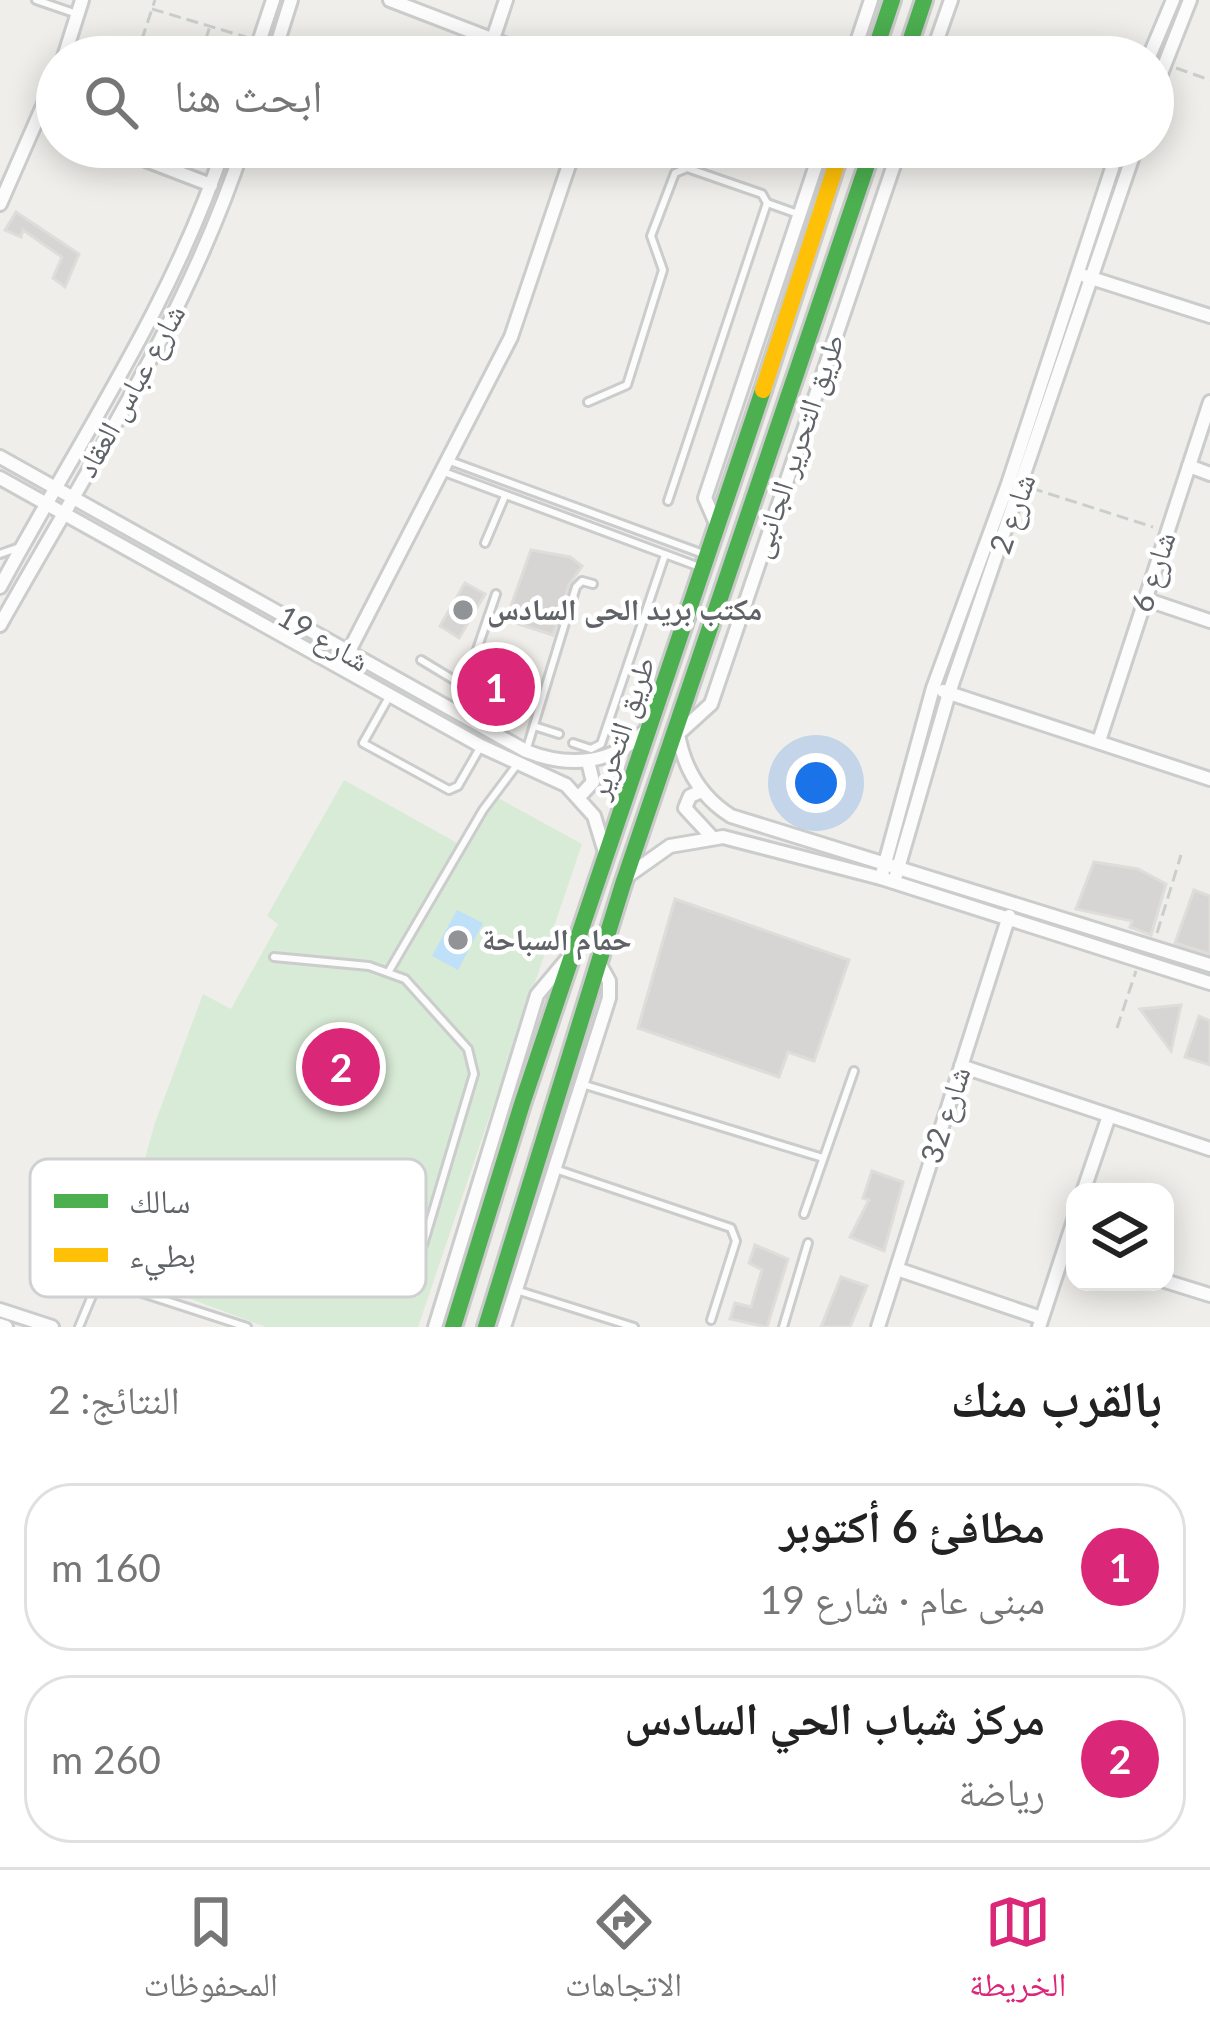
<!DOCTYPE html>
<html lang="ar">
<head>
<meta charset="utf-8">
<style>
	body { margin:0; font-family:Lato,"Noto Naskh Arabic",sans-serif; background:#f2f2f2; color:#222; direction:rtl }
	.controls { position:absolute; right:36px; bottom:36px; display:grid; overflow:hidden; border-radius:24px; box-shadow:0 6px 30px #0003 }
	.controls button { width:108px; height:108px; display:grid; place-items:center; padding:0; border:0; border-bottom:3px solid #e0e0e0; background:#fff; color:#222; font:60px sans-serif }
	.you { position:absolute; left:816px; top:783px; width:42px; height:42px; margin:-30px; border:9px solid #fff; border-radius:50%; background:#1a73e8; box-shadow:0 0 0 18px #1a73e833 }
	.badge { display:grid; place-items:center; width:78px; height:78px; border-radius:50%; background:#db2777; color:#fff; font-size:39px; font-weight:700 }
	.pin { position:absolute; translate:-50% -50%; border:6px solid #fff; box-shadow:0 3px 12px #0006 }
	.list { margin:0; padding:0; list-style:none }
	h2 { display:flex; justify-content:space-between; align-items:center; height:156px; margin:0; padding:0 48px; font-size:51px }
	h2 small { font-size:39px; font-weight:400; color:#767676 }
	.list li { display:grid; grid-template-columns:78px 1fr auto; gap:36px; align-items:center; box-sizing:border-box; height:168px; margin:0 24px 24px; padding:0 24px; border:3px solid #e0e0e0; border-radius:48px }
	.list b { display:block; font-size:45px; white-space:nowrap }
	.list p { margin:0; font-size:39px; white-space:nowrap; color:#767676 }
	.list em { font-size:39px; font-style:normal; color:#767676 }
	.icon { flex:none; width:66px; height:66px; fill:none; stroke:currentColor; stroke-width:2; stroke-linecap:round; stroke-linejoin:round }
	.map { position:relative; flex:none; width:1210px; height:1327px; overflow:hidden; direction:ltr }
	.search { position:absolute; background:#fff; box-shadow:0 6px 30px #0003; left:36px; right:36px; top:36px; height:132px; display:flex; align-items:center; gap:30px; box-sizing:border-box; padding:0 42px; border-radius:66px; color:#767676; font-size:45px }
	.sheet { height:540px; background:#fff }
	nav { display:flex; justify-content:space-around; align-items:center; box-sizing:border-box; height:168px; border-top:3px solid #e0e0e0; background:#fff; font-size:33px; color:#767676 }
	nav a { display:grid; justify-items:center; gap:6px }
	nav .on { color:#db2777 }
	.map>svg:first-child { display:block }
</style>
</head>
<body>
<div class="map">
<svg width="1210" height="1327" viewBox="0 0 1210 1327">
	<rect width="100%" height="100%" fill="#efeeea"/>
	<polygon fill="#d8ebd6" points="344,780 459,844 489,793 582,844 418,1327 266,1327 113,1270 155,1123 203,994 231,1009 278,924 267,916"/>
	<polygon fill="#bfe0f9" points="457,910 483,923 458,970 432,956"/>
	<g fill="#d6d5d3" stroke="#deddd9" stroke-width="3">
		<polygon points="16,212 79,254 65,287 53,278 62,257 23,230 21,237 5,230"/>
		<polygon points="531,550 570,557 582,566 569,585 553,635 506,620"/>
		<polygon points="465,583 485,594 459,638 440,626"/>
		<polygon points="495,650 511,655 506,667 516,671 507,713 472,703"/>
		<polygon points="1094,862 1138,869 1166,884 1151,935 1130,927 1132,921 1076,909"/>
		<polygon points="1194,890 1210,896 1210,954 1175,943"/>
		<polygon points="675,899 849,960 814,1061 788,1052 779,1077 638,1028"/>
		<polygon points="1181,1005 1171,1051 1140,1009"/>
		<polygon points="1199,1016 1210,1021 1210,1065 1185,1057"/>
		<polygon points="872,1171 903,1182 884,1251 850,1237 869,1200 863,1198"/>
		<polygon points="755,1245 788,1259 767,1327 730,1319 735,1303 751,1307 762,1270 749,1263"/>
		<polygon points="841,1277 867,1286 850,1327 821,1327"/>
	</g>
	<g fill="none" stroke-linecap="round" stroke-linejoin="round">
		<defs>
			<g id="lane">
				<polyline points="36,0 77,14"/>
				<polyline points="767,203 798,214"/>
				<polyline points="588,402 627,385 663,270 651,236 675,173 687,168 762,194 767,203 668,501"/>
				<polyline points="450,461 706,555"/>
				<polyline points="444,472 705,569"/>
				<polyline points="485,543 505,496"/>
				<polyline points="0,554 17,548"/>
				<polyline points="421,660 464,686"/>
				<polyline points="389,697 363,743 449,790 458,786 481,746"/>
				<polyline points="456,711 496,594"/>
				<polyline points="534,726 559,734"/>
				<polyline points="573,743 591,749 601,744 665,555"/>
				<polyline points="527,748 576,587 582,581 593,584"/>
				<polyline points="274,957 369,966 405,979 468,1049 474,1074 423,1245 407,1251 383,1238"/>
				<polyline points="389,971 483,810 516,766"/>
				<polyline points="582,1084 823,1158"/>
				<polyline points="555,1169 731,1228 736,1241 711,1320"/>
				<polyline points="804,1214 854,1071"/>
				<polyline points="516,1290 634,1327"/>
				<polyline points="79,1327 99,1279 247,1327"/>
				<polyline points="783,1327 808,1243"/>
			</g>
			<g id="street">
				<polyline points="390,0 538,57"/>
				<polyline points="494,36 506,0"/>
				<polyline points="64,57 82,0"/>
				<polyline points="254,57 273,0"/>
				<polyline points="273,57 291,0"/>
				<polyline points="852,57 871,0"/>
				<polyline points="931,57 951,0"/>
				<polyline points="1149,57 1173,0"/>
				<polyline points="1153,94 1190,0"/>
				<polyline points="112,147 211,185"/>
				<path d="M900,147l-189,557 -33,30c6,34 23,63 53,82l479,149"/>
				<polyline points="0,204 57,74"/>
				<polyline points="1085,276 1210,316"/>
				<path d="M0,457l526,294c43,17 87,14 121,-22"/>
				<polyline points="1189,466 1210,474"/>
				<polyline points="0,478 481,746 566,785 594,816 605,852"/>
				<polyline points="718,528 705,498 822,147"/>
				<path d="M0,587c78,-145 173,-284 224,-440"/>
				<polyline points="1145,599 1210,621"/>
				<path d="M0,625c87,-155 187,-308 243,-478"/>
				<polyline points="348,653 511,337 575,147"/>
				<polyline points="943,691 1210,779"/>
				<polyline points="1099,741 1210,402"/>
				<polyline points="702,791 690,796 685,808 710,835"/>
				<polyline points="579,797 593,782 588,761"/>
				<polyline points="629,875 670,846 723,837 881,878 1210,983"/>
				<polyline points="881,878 933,688 1008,484 1119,147"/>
				<polyline points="894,882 949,693 1136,147"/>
				<polyline points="961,1066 1210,1149"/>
				<polyline points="1083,1192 1109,1116"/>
				<polyline points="897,1269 1041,1318"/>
				<polyline points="1165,1281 1210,1295"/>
				<polyline points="0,1310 52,1327"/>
				<polyline points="0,1325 6,1327"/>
				<polyline points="435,1327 537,995 573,952"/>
				<polyline points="504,1327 609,998 609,981 599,963"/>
				<polyline points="878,1327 1009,916"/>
				<polyline points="1039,1327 1075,1217"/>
			</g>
			<g id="fast">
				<polyline points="873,57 892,0"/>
				<polyline points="905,57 924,0"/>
				<polyline points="453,1327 522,1104 763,390"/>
				<polyline points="486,1327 623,884 873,147"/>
			</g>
			<polyline id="slow" points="763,390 842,147"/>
		</defs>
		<use href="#lane" stroke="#cbcccc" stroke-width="12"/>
		<use href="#street" stroke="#cbcccc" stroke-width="18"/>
		<use href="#fast" stroke="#cacacb" stroke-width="22"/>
		<use href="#slow" stroke="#cacacb" stroke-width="22"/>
		<g stroke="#cacfcc" stroke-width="3" stroke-dasharray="12 6" stroke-linecap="butt">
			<polyline points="152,9 246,37"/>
			<polyline points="136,57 155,0"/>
			<polyline points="200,57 210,26"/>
			<polyline points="1176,68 1210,80"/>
			<polyline points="1031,488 1153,527"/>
			<polyline points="1157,933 1181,855"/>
			<polyline points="1117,1028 1136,971"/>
		</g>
		<use href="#lane" stroke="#fdfcfc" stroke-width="6"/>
		<use href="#street" stroke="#fdfcfc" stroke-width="12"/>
		<use href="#fast" stroke="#4caf50" stroke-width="16"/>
		<use href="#slow" stroke="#ffc107" stroke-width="16"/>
	</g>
	<g fill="#919496" stroke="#fff" stroke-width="4.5">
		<circle cx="463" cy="610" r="12"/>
		<circle cx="458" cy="940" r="12"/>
	</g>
	<g text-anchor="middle" stroke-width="9" stroke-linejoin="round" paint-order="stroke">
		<g font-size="30" fill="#5f6368" stroke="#fff">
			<text transform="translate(131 391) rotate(-61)" y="10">شارع عباس العقاد</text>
			<text transform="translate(797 446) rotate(-71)" y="10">طريق التحرير الجانبى</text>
			<text transform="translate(1013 514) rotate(-71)" y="10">شارع 2</text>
			<text transform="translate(1154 572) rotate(-72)" y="10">شارع 6</text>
			<text transform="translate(323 639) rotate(30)" y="10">شارع 19</text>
			<text transform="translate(622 728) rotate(-71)" y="10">طريق التحرير</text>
			<text transform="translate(946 1115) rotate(-72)" y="10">شارع 32</text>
		</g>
		<g font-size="30" font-weight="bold" fill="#5f6368" stroke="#fff" text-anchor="start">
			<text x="487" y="620">مكتب بريد الحى السادس</text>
			<text x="482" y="950">حمام السباحة</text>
		</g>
	</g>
	<rect x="30" y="1159" width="396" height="138" rx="18" fill="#fff" stroke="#cfd0d2" stroke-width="3"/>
	<rect x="54" y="1194" width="54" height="14" fill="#4caf50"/>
	<rect x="54" y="1248" width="54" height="14" fill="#ffc107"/>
	<g font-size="33" fill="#5f6368">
		<text x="129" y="1213">سالك</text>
		<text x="129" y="1267">بطيء</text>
	</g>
</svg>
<div class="controls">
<button><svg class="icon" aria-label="layers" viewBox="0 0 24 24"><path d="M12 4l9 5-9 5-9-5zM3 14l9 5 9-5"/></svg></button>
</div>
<div class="you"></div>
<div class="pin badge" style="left:496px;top:687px">1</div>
<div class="pin badge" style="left:341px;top:1067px">2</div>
<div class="search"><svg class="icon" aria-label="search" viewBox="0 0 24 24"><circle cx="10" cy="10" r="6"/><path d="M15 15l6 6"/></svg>ابحث هنا</div>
</div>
<section class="sheet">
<h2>بالقرب منك<small>النتائج: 2</small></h2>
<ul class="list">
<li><span class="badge">1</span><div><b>مطافئ 6 أكتوبر</b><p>مبنى عام · شارع 19</p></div><em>160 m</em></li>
<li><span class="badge">2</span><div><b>مركز شباب الحي السادس</b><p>رياضة</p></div><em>260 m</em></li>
</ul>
</section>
<nav>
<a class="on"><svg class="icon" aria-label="map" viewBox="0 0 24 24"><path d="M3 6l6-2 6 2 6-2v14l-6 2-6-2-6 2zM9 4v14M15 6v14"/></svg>الخريطة</a>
<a><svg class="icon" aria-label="directions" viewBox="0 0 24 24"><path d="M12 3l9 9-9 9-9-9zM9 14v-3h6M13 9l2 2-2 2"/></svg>الاتجاهات</a>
<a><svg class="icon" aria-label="saved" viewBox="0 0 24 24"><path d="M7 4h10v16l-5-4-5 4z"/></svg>المحفوظات</a>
</nav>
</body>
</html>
